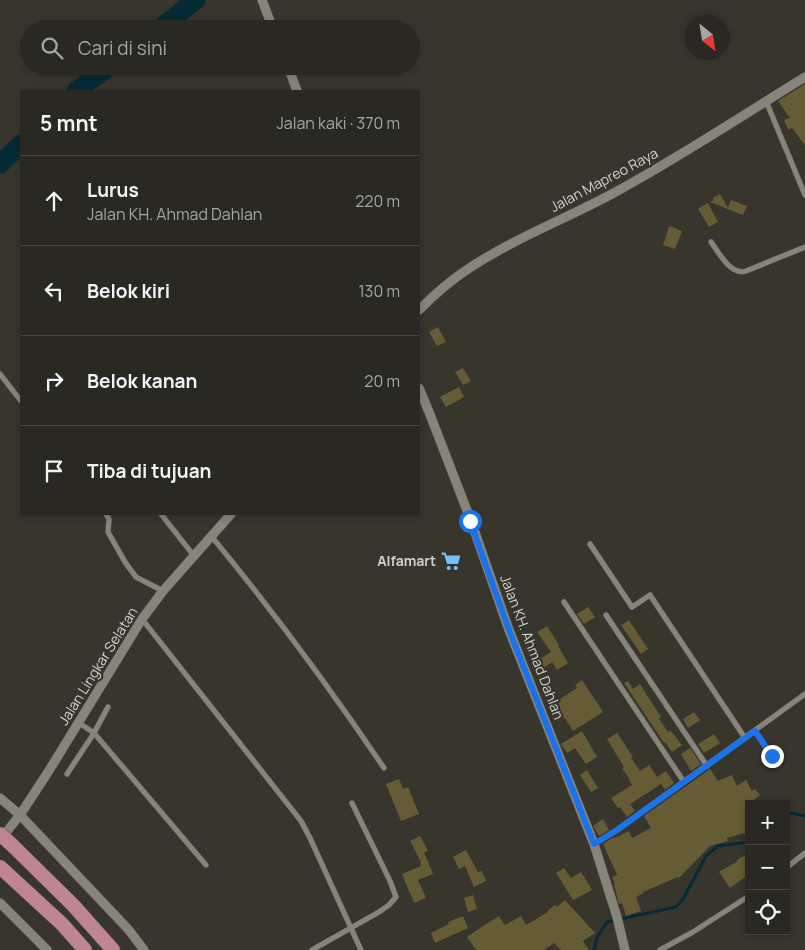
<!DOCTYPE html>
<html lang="id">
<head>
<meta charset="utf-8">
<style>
	body { margin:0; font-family:Manrope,sans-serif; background:#32302a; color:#f1f3f6 }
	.controls { position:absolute; right:15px; bottom:15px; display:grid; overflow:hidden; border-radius:0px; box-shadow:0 2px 8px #0003 }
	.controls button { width:45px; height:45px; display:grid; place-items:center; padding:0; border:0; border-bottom:1px solid #464440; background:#2a2822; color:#f1f3f6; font:25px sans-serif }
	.compass { position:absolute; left:685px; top:15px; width:45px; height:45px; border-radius:50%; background:#2a2822; box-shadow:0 2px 8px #0003; rotate:150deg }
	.stop { position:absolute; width:15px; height:15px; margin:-11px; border:4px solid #1a73e8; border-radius:50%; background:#fff }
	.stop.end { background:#1a73e8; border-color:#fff; box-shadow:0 1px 5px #0008 }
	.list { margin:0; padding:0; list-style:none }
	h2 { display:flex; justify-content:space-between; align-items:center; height:65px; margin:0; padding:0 20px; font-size:21px }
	h2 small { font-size:16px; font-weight:400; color:#a5a6a5 }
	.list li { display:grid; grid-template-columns:32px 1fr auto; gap:15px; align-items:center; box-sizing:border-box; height:90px; padding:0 20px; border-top:1px solid #464440 }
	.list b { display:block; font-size:19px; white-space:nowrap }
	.list p { margin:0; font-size:16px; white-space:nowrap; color:#a5a6a5 }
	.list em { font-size:16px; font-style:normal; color:#a5a6a5 }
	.icon { flex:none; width:28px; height:28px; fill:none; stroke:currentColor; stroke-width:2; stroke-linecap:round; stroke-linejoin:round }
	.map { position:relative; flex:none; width:805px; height:950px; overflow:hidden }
	.search { position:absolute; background:#2a2822; box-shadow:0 2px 8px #0003; left:20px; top:20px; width:400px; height:55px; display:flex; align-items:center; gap:12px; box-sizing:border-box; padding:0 18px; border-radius:28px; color:#a5a6a5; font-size:19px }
	.panel { position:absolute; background:#2a2822; box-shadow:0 2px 8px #0003; left:20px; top:90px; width:400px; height:425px; border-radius:0px }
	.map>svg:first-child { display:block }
</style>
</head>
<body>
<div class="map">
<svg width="805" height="950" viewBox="0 0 805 950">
	<rect width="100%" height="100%" fill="#38352d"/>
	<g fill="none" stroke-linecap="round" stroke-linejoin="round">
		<g stroke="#052b36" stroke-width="3">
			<polyline points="786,812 805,816"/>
			<polyline points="594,950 597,938 607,922 676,907 683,899 706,856 718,846 749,842"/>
		</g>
		<g stroke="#052b36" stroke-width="19">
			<polyline points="159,29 196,0"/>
			<polyline points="76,91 110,66"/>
			<polyline points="0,164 21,144"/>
		</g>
	</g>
	<g fill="#655b35">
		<polygon points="805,84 805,145 792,128 788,130 784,120 790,118 778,101"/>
		<polygon points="720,194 728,208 731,200 747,206 743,215 710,202 714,200 713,198"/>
		<polygon points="708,203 718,222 709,227 698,209"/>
		<polygon points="669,226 682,231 675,249 663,245"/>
		<polygon points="438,327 446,342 437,346 429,332"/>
		<polygon points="463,368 471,381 463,385 455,372"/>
		<polygon points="459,387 464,397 446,407 440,397"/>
		<polygon points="588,607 595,617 584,624 577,614"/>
		<polygon points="629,620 648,649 641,654 621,625"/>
		<polygon points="547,626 559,645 558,646 568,663 557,670 552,662 539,671 534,663 551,652 537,632"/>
		<polygon points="582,680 603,712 573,731 560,711 557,713 552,704 577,688 575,685"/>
		<polygon points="628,681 633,689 640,684 661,717 659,719 668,732 670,730 682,745 672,752 665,742 664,743 624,683"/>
		<polygon points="694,712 700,720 688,728 683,719"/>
		<polygon points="582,731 597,757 586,764 575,748 567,753 561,744"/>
		<polygon points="617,733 633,757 631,758 640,771 649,765 657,777 666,771 674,783 665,790 661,784 630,804 635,811 627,817 620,807 618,808 611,798 632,785 629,780 630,780 622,768 624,767 607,739"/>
		<polygon points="714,734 720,743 704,753 698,744"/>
		<polygon points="690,748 701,764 691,771 681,754"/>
		<polygon points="710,769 718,781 732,775 737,786 746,780 752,791 755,789 760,795 749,804 749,838 744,833 727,838 728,841 710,846 679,878 678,877 643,892 644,893 636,897 641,911 626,916 622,903 619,904 614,885 615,885 612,877 617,875 603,844 614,837 615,838 629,831 632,838 651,828 644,816"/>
		<polygon points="587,770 598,788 591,792 580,775"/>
		<polygon points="399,779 403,789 408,787 419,814 401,821 386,784"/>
		<polygon points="603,819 609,830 599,836 593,826"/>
		<polygon points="420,836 428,851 424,852 433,874 418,880 426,898 414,903 402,874 421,866 420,863 421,862 410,841"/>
		<polygon points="466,850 478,872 482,871 486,881 474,887 465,866 459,869 453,857"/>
		<polygon points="749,853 749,874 730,888 719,872 738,861 737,860"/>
		<polygon points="564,868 571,878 581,872 592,890 573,900 556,873"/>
		<polygon points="473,895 477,909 468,912 464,898"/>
		<polygon points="565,900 595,933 583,941 589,950 561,950 554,943 544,950 476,950 467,937 483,926 499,916 505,925 521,916 526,925 548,912 547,911 555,905 557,907"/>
		<polygon points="463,916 468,928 435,943 431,933 449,924 448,922"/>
	</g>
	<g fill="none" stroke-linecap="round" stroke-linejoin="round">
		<defs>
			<g id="minor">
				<polyline points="766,101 805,195"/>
				<path d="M711,242c8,11 20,34 35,29l59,-24"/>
				<polyline points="0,374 21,401"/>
				<polyline points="106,514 109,519 108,532 125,562 136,577 163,591"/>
				<polyline points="161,514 194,556"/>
				<path d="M212,537c61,74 118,151 172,231"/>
				<polyline points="590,544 632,607 650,595 745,738"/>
				<polyline points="564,602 684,782"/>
				<polyline points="606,615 707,766"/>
				<polyline points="142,619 301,821 310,838 361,950"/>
				<polyline points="79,723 94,733 206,865"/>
				<polyline points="755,731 772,756"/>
				<polyline points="67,774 94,733 108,707"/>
				<polyline points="594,844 617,830 805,694"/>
				<polyline points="786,868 805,853"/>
				<polyline points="312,950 379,912 389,905 396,897 390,881 352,803"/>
				<polyline points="660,950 693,932 749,896"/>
			</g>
			<g id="tertiary">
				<polyline points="262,0 273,29"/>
				<polyline points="288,66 297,91"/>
				<path d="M419,310c15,-15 32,-30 49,-41 45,-30 95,-49 142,-74 67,-36 130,-78 195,-118"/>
				<polyline points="419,388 431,417 471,521 509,630 594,844 617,917 625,950"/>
				<polyline points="0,798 20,815 128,929 144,950"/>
				<polyline points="0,840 20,815 50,769 142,619 163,591 231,514"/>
				<polyline points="0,903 47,950"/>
			</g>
			<g id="trunk">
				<polyline points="12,845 73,905 113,950"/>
				<polyline points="0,867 62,924 85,950"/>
			</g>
		</defs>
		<use href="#minor" stroke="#55534c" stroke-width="6"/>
		<use href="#tertiary" stroke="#55534c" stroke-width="10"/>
		<use href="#trunk" stroke="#55534c" stroke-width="15"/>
		<use href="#minor" stroke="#87857a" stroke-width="5"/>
		<use href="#tertiary" stroke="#87857a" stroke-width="9"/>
		<use href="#trunk" stroke="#c08592" stroke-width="14"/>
		<defs>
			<polyline id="trunk-bridge" points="0,834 12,845"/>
		</defs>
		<use href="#trunk-bridge" stroke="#55534c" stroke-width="15" stroke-linecap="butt"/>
		<use href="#trunk-bridge" stroke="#c08592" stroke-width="14"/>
	</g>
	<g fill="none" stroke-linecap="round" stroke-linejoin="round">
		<polyline stroke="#1a73e8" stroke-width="6" points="470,521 509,630 594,844 617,830 755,731 772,756"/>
	</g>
	<defs>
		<symbol id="supermarket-bare" viewBox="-9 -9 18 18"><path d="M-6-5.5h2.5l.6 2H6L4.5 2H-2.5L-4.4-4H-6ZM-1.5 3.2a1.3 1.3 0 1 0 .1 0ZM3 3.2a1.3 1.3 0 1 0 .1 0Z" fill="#73c1f5" stroke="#38352d" stroke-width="2.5" paint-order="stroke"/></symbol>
	</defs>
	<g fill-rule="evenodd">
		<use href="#supermarket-bare" x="437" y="547" width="28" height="28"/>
	</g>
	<g text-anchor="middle" stroke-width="4.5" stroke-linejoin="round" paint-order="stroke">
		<g font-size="14" fill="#d3d2cc" stroke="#38352d">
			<text transform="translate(604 180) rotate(-28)" y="5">Jalan Mapreo Raya</text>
			<text transform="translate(532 647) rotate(69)" y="5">Jalan KH. Ahmad Dahlan</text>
			<text transform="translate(98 666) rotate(-58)" y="5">Jalan Lingkar Selatan</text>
		</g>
		<g font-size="14" font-weight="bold" fill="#d3d2cc" stroke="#38352d" text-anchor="end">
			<text x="436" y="566">Alfamart</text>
		</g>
	</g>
</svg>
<div class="controls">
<button>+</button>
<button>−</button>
<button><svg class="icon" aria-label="locate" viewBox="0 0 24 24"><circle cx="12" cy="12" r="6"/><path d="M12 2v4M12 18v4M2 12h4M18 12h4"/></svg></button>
</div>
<svg class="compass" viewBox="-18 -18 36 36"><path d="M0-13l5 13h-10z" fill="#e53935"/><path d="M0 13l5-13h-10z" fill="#a5a6a5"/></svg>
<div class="stop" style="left:470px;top:521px"></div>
<div class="stop end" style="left:772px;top:756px"></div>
<div class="search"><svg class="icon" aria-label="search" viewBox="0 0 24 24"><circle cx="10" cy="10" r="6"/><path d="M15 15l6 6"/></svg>Cari di sini</div>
<section class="panel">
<h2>5 mnt<small>Jalan kaki · 370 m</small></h2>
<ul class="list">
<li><svg class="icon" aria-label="ahead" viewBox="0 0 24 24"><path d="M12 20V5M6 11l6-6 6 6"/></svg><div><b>Lurus</b><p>Jalan KH. Ahmad Dahlan</p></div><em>220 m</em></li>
<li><svg class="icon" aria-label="left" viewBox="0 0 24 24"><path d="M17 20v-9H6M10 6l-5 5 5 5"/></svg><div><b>Belok kiri</b></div><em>130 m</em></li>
<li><svg class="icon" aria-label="right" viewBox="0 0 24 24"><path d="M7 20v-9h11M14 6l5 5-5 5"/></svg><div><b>Belok kanan</b></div><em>20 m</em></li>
<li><svg class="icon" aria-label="arrive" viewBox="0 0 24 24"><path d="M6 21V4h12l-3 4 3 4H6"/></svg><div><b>Tiba di tujuan</b></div></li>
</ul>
</section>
</div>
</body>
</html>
